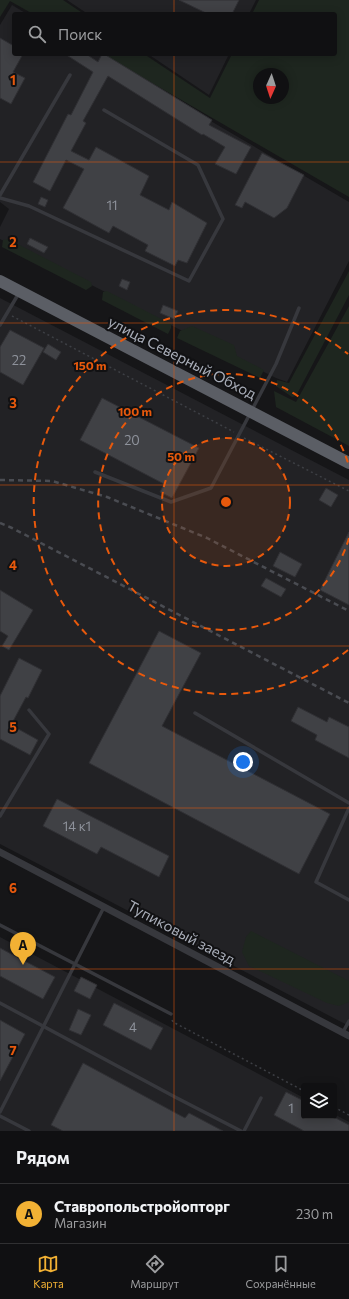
<!DOCTYPE html>
<html lang="ru">
<head>
<meta charset="utf-8">
<style>
	body { margin:0; font-family:Commissioner,sans-serif; background:#19191b; color:#f1f3f6 }
	.controls { position:absolute; right:12px; bottom:12px; display:grid; overflow:hidden; border-radius:4px; box-shadow:0 2px 10px #0003 }
	.controls button { width:36px; height:36px; display:grid; place-items:center; padding:0; border:0; border-bottom:1px solid #303032; background:#101012; color:#f1f3f6; font:20px sans-serif }
	.compass { position:absolute; left:253px; top:68px; width:36px; height:36px; border-radius:50%; background:#101012; box-shadow:0 2px 10px #0003; rotate:183deg }
	.you { position:absolute; left:243px; top:762px; width:14px; height:14px; margin:-10px; border:3px solid #fff; border-radius:50%; background:#1a73e8; box-shadow:0 0 0 6px #1a73e833 }
	.badge { display:grid; place-items:center; width:26px; height:26px; border-radius:50%; background:#f2b134; color:#111; font-size:13px; font-weight:700 }
	.pin { position:absolute; translate:-50% -33px; filter:drop-shadow(0 1px 2px #0008) }
	.pin::after { content:''; position:absolute; top:21px; width:14px; height:12px; background:inherit; clip-path:polygon(0 0,100% 0,50% 100%) }
	.list { margin:0; padding:0; list-style:none }
	h2 { display:flex; justify-content:space-between; align-items:center; height:52px; margin:0; padding:0 16px; font-size:17px }
	h2 small { font-size:13px; font-weight:400; color:#9c9d9f }
	.list li { display:grid; grid-template-columns:26px 1fr auto; gap:12px; align-items:center; box-sizing:border-box; height:60px; padding:0 16px; border-top:1px solid #303032 }
	.list b { display:block; font-size:15px; white-space:nowrap }
	.list p { margin:0; font-size:13px; white-space:nowrap; color:#9c9d9f }
	.list em { font-size:13px; font-style:normal; color:#9c9d9f }
	.icon { flex:none; width:22px; height:22px; fill:none; stroke:currentColor; stroke-width:2; stroke-linecap:round; stroke-linejoin:round }
	.map { position:relative; flex:none; width:349px; height:1131px; overflow:hidden }
	.search { position:absolute; background:#101012; box-shadow:0 2px 10px #0003; left:12px; right:12px; top:12px; height:44px; display:flex; align-items:center; gap:10px; box-sizing:border-box; padding:0 14px; border-radius:4px; color:#9c9d9f; font-size:15px }
	.sheet { height:112px; background:#101012 }
	nav { display:flex; justify-content:space-around; align-items:center; box-sizing:border-box; height:56px; border-top:1px solid #303032; background:#101012; font-size:11px; color:#9c9d9f }
	nav a { display:grid; justify-items:center; gap:2px }
	nav .on { color:#f2b134 }
	.map>svg:first-child { display:block }
</style>
</head>
<body>
<div class="map">
<svg width="349" height="1131" viewBox="0 0 349 1131">
	<rect width="100%" height="100%" fill="#161618"/>
	<g fill="#222225">
		<polygon points="67,0 256,0 249,14 88,14"/>
		<polygon points="12,5 27,14 14,14 14,54 96,54 349,202 349,261 287,382 276,378 0,239 0,227 9,209 0,202 0,25"/>
		<polygon points="148,54 229,54 209,95"/>
		<polygon points="0,298 349,480 349,1026 0,844"/>
		<polygon points="0,937 304,1098 304,1116 334,1116 334,1114 349,1122 349,1131 0,1131"/>
	</g>
	<g fill="#1e261f" fill-rule="evenodd">
		<polygon points="0,0 63,0 84,14 33,14 10,1 0,17"/>
		<path d="M259,0h90v197l-247,-143h42l66,44 22,-44h103v-40h-83zM259,74h24v24h-24z"/>
		<polygon points="8,239 91,282 92,286 86,290 2,247 3,240"/>
		<polygon points="349,271 349,295 296,396 292,397 276,386 277,380 289,383"/>
		<polygon points="107,291 171,324 171,328 168,334 102,300 103,292"/>
		<polygon points="349,306 349,446 276,407 274,391 296,402"/>
		<polygon points="192,326 234,345 237,356 264,370 260,378 177,338 180,331"/>
		<polygon points="251,931 349,981 349,1002 339,1006 327,1003 249,966 242,952 246,937"/>
	</g>
	<g fill="#404145" stroke="#303034">
		<polygon points="179,0 239,0 232,14 208,14"/>
		<polygon points="0,38 14,46 14,54 23,54 13,72 25,78 11,104 0,98"/>
		<polygon points="65,54 86,54 98,62 102,54 104,54 212,120 209,125 251,147 236,174 215,164 225,147 203,134 202,135 108,76 83,121 86,123 71,151 89,160 96,147 149,176 140,195 169,210 172,202 207,223 187,263 178,260 175,266 145,251 148,245 113,226 109,233 63,208 84,169 66,160 50,191 33,182 68,114 71,115 93,72"/>
		<polygon points="262,153 304,175 287,208 274,218 245,202 242,208 235,205"/>
		<polygon points="41,197 48,200 45,207 38,204"/>
		<polygon points="30,238 48,247 44,253 27,244"/>
		<polygon points="122,279 130,282 127,290 119,286"/>
		<polygon points="163,305 178,311 174,319 160,313"/>
		<polygon points="10,330 44,348 23,385 0,372 0,347"/>
		<polygon points="48,344 61,352 56,360 43,352"/>
		<polygon points="102,398 199,448 172,498 160,492 164,484 80,440"/>
		<polygon points="326,488 338,495 331,507 319,500"/>
		<polygon points="349,532 349,605 320,590"/>
		<polygon points="280,552 302,564 295,577 273,566"/>
		<polygon points="266,578 286,589 281,597 261,586"/>
		<polygon points="0,590 33,610 9,650 2,646 8,636 0,631"/>
		<polygon points="159,631 201,653 162,726 330,814 299,874 89,763"/>
		<polygon points="19,658 42,670 28,698 26,697 11,725 38,740 30,755 0,739 0,696"/>
		<polygon points="298,707 327,722 329,717 349,727 349,758 315,740 317,735 291,721"/>
		<polygon points="57,799 169,856 159,877 101,847 97,854 43,826"/>
		<polygon points="0,948 55,977 43,999 0,976"/>
		<polygon points="81,977 97,985 90,999 74,991"/>
		<polygon points="114,1003 163,1028 151,1050 103,1025"/>
		<polygon points="78,1009 91,1015 81,1035 69,1030"/>
		<polygon points="0,1020 25,1034 0,1081"/>
		<polygon points="83,1063 185,1118 189,1113 223,1131 63,1131 51,1125"/>
		<polygon points="286,1092 304,1101 304,1116 332,1116 349,1125 349,1131 304,1131 274,1115"/>
	</g>
	<g fill="none" stroke-linecap="round" stroke-linejoin="round">
		<g stroke="#3d3f44" stroke-width="1.5" stroke-dasharray="2 3" stroke-linecap="butt">
			<polyline points="12,316 234,432"/>
			<polyline points="244,438 349,491"/>
			<polyline points="172,1020 173,1022 304,1091"/>
			<polyline points="334,1107 349,1115"/>
		</g>
		<g stroke="#37383d" stroke-width="3.5">
			<polyline points="0,195 70,75"/>
			<polyline points="0,198 29,206 189,281 223,219 198,165 104,110"/>
			<polyline points="0,325 19,293"/>
			<polyline points="95,472 171,502 211,488 276,364 299,308"/>
			<polyline points="195,713 349,803"/>
			<polyline points="349,808 316,882 349,900"/>
			<polyline points="0,816 49,734 29,710"/>
			<polyline points="0,925 171,1014"/>
			<polyline points="0,1003 175,1097 241,1131"/>
			<polyline points="343,1032 349,1021"/>
			<polyline points="0,1112 104,907"/>
			<polyline points="0,1116 29,1131"/>
			<polyline points="244,1131 261,1098"/>
		</g>
		<polyline stroke="#37383d" stroke-width="7" points="0,852 349,1036"/>
		<polyline stroke="#5b5e65" stroke-width="12" points="0,281 349,463"/>
		<g stroke="#4a4c52" stroke-width="2.5" stroke-dasharray="5 4" stroke-linecap="butt">
			<polyline points="0,480 52,481 107,497 207,538 349,611"/>
			<polyline points="0,523 12,528 349,703"/>
		</g>
	</g>
	<path fill="none" stroke="#e8590c" stroke-width="1" stroke-opacity="0.55" d="M174,0v14M174,54v1077M0,162h349M0,323h349M0,485h349M0,646h349M0,808h349M0,969h349"/>
	<circle cx="226" cy="502" r="64" fill="#e8590c" fill-opacity=".12"/>
	<g fill="none" stroke="#e8590c" stroke-width="2" stroke-dasharray="7 5">
		<circle cx="226" cy="502" r="64"/>
		<path d="M349 538A128 128 0 1 1 349 466"/>
		<path d="M348 650A192 192 0 1 1 348 354"/>
	</g>
	<g text-anchor="middle" stroke-width="4" stroke-linejoin="round" paint-order="stroke">
		<g font-size="13" fill="#8e929b">
			<text x="112" y="210">11</text>
			<text x="19" y="365">22</text>
			<text x="132" y="445">20</text>
			<text x="77" y="831">14 к1</text>
			<text x="133" y="1032">4</text>
			<text x="291" y="1113">1</text>
		</g>
		<g font-size="15" fill="#a8adb8" stroke="#111113">
			<text transform="translate(182 358) rotate(27)" y="5">улица Северный Обход</text>
			<text transform="translate(181 933) rotate(28)" y="5">Тупиковый заезд</text>
		</g>
	</g>
	<g font-size="13" text-anchor="middle" font-weight="bold" fill="#e8590c" stroke="#111113" stroke-width="4" stroke-linejoin="round" paint-order="stroke">
		<text x="13" y="85">1</text>
		<text x="13" y="247">2</text>
		<text x="13" y="408">3</text>
		<text x="13" y="570">4</text>
		<text x="13" y="732">5</text>
		<text x="13" y="893">6</text>
		<text x="13" y="1055">7</text>
	</g>
	<circle cx="226" cy="502" r="6" fill="#e8590c" stroke="#111113" stroke-width="2"/>
	<g font-size="12" text-anchor="middle" font-weight="bold" fill="#e8590c" stroke="#111113" stroke-width="4" stroke-linejoin="round" paint-order="stroke">
		<text x="90" y="370">150 m</text>
		<text x="135" y="416">100 m</text>
		<text x="181" y="461">50 m</text>
	</g>
</svg>
<div class="controls">
<button><svg class="icon" aria-label="layers" viewBox="0 0 24 24"><path d="M12 4l9 5-9 5-9-5zM3 14l9 5 9-5"/></svg></button>
</div>
<svg class="compass" viewBox="-18 -18 36 36"><path d="M0-13l5 13h-10z" fill="#e53935"/><path d="M0 13l5-13h-10z" fill="#9c9d9f"/></svg>
<div class="you"></div>
<div class="pin badge" style="left:23px;top:965px">A</div>
<div class="search"><svg class="icon" aria-label="search" viewBox="0 0 24 24"><circle cx="10" cy="10" r="6"/><path d="M15 15l6 6"/></svg>Поиск</div>
</div>
<section class="sheet">
<h2>Рядом<small></small></h2>
<ul class="list">
<li><span class="badge">A</span><div><b>Ставропольстройопторг</b><p>Магазин</p></div><em>230 m</em></li>
</ul>
</section>
<nav>
<a class="on"><svg class="icon" aria-label="map" viewBox="0 0 24 24"><path d="M3 6l6-2 6 2 6-2v14l-6 2-6-2-6 2zM9 4v14M15 6v14"/></svg>Карта</a>
<a><svg class="icon" aria-label="directions" viewBox="0 0 24 24"><path d="M12 3l9 9-9 9-9-9zM9 14v-3h6M13 9l2 2-2 2"/></svg>Маршрут</a>
<a><svg class="icon" aria-label="saved" viewBox="0 0 24 24"><path d="M7 4h10v16l-5-4-5 4z"/></svg>Сохранённые</a>
</nav>
</body>
</html>
